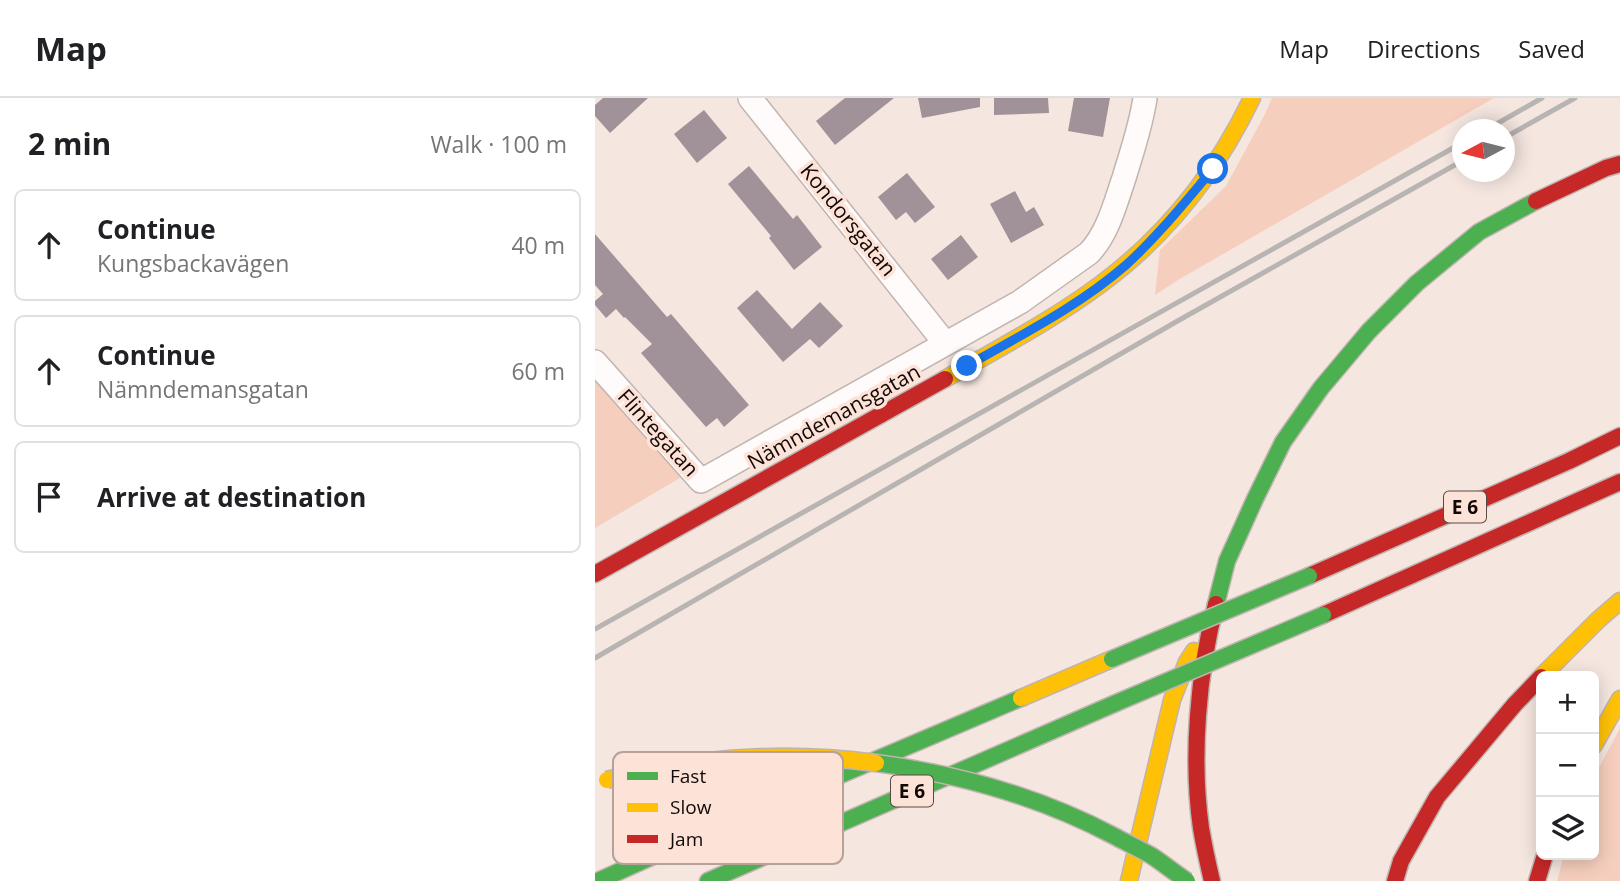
<!DOCTYPE html>
<html lang="en">
<head>
<meta charset="utf-8">
<style>
	body { margin:0; font-family:"Open Sans",sans-serif; background:#f6f6f6; color:#202124 }
	.controls { position:absolute; right:21px; bottom:21px; display:grid; overflow:hidden; border-radius:10px; box-shadow:0 4px 18px #0003 }
	.controls button { width:63px; height:63px; display:grid; place-items:center; padding:0; border:0; border-bottom:2px solid #e0e0e0; background:#fff; color:#202124; font:35px sans-serif }
	.compass { position:absolute; left:857px; top:21px; width:63px; height:63px; border-radius:50%; background:#fff; box-shadow:0 4px 18px #0003; rotate:263deg }
	.stop { position:absolute; width:21px; height:21px; margin:-16px; border:5px solid #1a73e8; border-radius:50%; background:#fff }
	.stop.end { background:#1a73e8; border-color:#fff; box-shadow:0 2px 7px #0008 }
	.list { margin:0; padding:0; list-style:none }
	h2 { display:flex; justify-content:space-between; align-items:center; height:91px; margin:0; padding:0 28px; font-size:30px }
	h2 small { font-size:23px; font-weight:400; color:#757577 }
	.list li { display:grid; grid-template-columns:46px 1fr auto; gap:21px; align-items:center; box-sizing:border-box; height:112px; margin:0 14px 14px; padding:0 14px; border:2px solid #e0e0e0; border-radius:10px }
	.list b { display:block; font-size:26px; white-space:nowrap }
	.list p { margin:0; font-size:23px; white-space:nowrap; color:#757577 }
	.list em { font-size:23px; font-style:normal; color:#757577 }
	.icon { flex:none; width:38px; height:38px; fill:none; stroke:currentColor; stroke-width:2; stroke-linecap:round; stroke-linejoin:round }
	.map { position:relative; flex:none; width:1025px; height:783px; overflow:hidden }
	header { display:flex; align-items:center; gap:42px; box-sizing:border-box; height:98px; padding:0 35px; background:#fff; border-bottom:2px solid #e0e0e0 }
	header strong { font-size:33px }
	nav { display:flex; gap:38px; margin-inline-start:auto; font-size:24px }
	main { display:flex }
	aside { flex:1; background:#fff }
	.map>svg:first-child { display:block }
</style>
</head>
<body>
<header>
<strong>Map</strong>
<nav><a>Map</a><a>Directions</a><a>Saved</a></nav>
</header>
<main>
<aside>
<h2>2 min<small>Walk · 100 m</small></h2>
<ul class="list">
<li><svg class="icon" aria-label="ahead" viewBox="0 0 24 24"><path d="M12 20V5M6 11l6-6 6 6"/></svg><div><b>Continue</b><p>Kungsbackavägen</p></div><em>40 m</em></li>
<li><svg class="icon" aria-label="ahead" viewBox="0 0 24 24"><path d="M12 20V5M6 11l6-6 6 6"/></svg><div><b>Continue</b><p>Nämndemansgatan</p></div><em>60 m</em></li>
<li><svg class="icon" aria-label="arrive" viewBox="0 0 24 24"><path d="M6 21V4h12l-3 4 3 4H6"/></svg><div><b>Arrive at destination</b></div></li>
</ul>
</aside>
<div class="map">
<svg width="1025" height="783" viewBox="0 0 1025 783">
	<rect width="100%" height="100%" fill="#f5e6e0"/>
	<g fill="#f6cebe">
		<polygon points="677,0 899,0 583,182 560,197 565,152 631,88 670,16"/>
		<polygon points="0,273 90,377 0,430"/>
		<polygon points="1025,630 1025,783 962,783 969,757 999,757 999,679"/>
	</g>
	<g fill="#a19299">
		<polygon points="8,0 53,0 15,35 0,18 0,7"/>
		<polygon points="250,0 299,0 240,47 221,23"/>
		<polygon points="323,0 385,0 385,9 327,20"/>
		<polygon points="399,0 453,0 454,15 399,17"/>
		<polygon points="479,0 515,0 508,39 473,33"/>
		<polygon points="109,12 132,40 102,65 79,36"/>
		<polygon points="154,68 198,121 202,117 227,149 199,172 174,140 176,138 133,86"/>
		<polygon points="312,75 340,109 320,125 311,114 301,122 283,99"/>
		<polygon points="420,93 431,114 439,109 449,127 416,145 395,106"/>
		<polygon points="0,136 72,219 76,216 154,307 129,329 122,320 111,329 46,255 57,246 30,219 29,220 21,211 11,220 0,207 0,203 8,196 0,187"/>
		<polygon points="366,137 383,159 353,182 336,161"/>
		<polygon points="162,192 197,231 225,204 248,228 224,250 215,241 188,264 142,210"/>
	</g>
	<g fill="none" stroke-linecap="round" stroke-linejoin="round">
		<defs>
			<g id="street">
				<polyline points="155,0 350,245"/>
				<path d="M0,264l106,119 319,-179 69,-49c19,-20 26,-49 35,-75 8,-27 17,-52 21,-80"/>
			</g>
			<g id="fast">
				<polyline points="621,506 632,463 660,401 688,344 726,290 774,233 822,185 884,134 941,103"/>
				<polyline points="3,783 116,732 426,600"/>
				<polyline points="113,783 521,605"/>
			</g>
			<g id="slow">
				<path d="M350,281c52,-30 108,-59 156,-95 65,-48 116,-113 151,-186"/>
				<polyline points="947,578 1003,522 1025,503"/>
				<polyline points="426,600 517,561"/>
				<polyline points="999,647 1025,601"/>
				<polyline points="534,783 577,602 592,564 599,553"/>
			</g>
			<g id="jam">
				<polyline points="941,103 1011,70 1025,66"/>
				<polyline points="0,476 350,281"/>
				<polyline points="714,478 974,363 1025,338"/>
				<polyline points="728,517 1025,384"/>
				<path d="M617,783c-4,-17 -8,-35 -11,-53 -10,-70 -3,-155 15,-224"/>
				<polyline points="800,783 806,763 842,699 920,606 946,579"/>
				<polyline points="942,783 950,757"/>
			</g>
		</defs>
		<use href="#street" stroke="#c0b4b0" stroke-width="26"/>
		<use href="#fast" stroke="#c0b4b0" stroke-width="19"/>
		<use href="#slow" stroke="#c0b4b0" stroke-width="19"/>
		<use href="#jam" stroke="#c0b4b0" stroke-width="19"/>
		<use href="#street" stroke="#fefbfa" stroke-width="23"/>
		<use href="#fast" stroke="#4caf50" stroke-width="16"/>
		<use href="#slow" stroke="#ffc107" stroke-width="16"/>
		<use href="#jam" stroke="#c62828" stroke-width="16"/>
		<g stroke="#b8b4b2" stroke-width="5">
			<polyline points="891,32 947,0"/>
			<polyline points="909,40 980,0"/>
			<polyline points="0,531 867,45"/>
			<polyline points="0,560 579,225 867,63"/>
		</g>
		<defs>
			<g id="fast-bridge">
				<polyline points="517,561 714,478"/>
				<polyline points="521,605 728,517"/>
				<path d="M281,665c83,11 164,34 238,73 13,7 26,13 38,20 12,8 23,17 35,25"/>
			</g>
			<path id="slow-bridge" d="M12,682c87,-23 179,-29 269,-17"/>
		</defs>
		<use href="#fast-bridge" stroke="#c0b4b0" stroke-width="19" stroke-linecap="butt"/>
		<use href="#slow-bridge" stroke="#c0b4b0" stroke-width="19" stroke-linecap="butt"/>
		<use href="#fast-bridge" stroke="#4caf50" stroke-width="16"/>
		<use href="#slow-bridge" stroke="#ffc107" stroke-width="16"/>
	</g>
	<g fill="none" stroke-linecap="round" stroke-linejoin="round">
		<path stroke="#1a73e8" stroke-width="9" d="M372,268c54,-31 112,-60 159,-101 32,-29 59,-63 87,-96"/>
	</g>
	<g text-anchor="middle" stroke-width="7" stroke-linejoin="round" paint-order="stroke">
		<g fill="#fde2d8" stroke="#584a45" stroke-width="2">
			<rect x="849" y="393.5" width="42" height="31" rx="5"/>
			<rect x="296" y="677.5" width="42" height="31" rx="5"/>
		</g>
		<g font-size="19" font-weight="bold" fill="#120906">
			<text x="870" y="416">E 6</text>
			<text x="317" y="700">E 6</text>
		</g>
		<g font-size="21" fill="#120906" stroke="#fde2d8">
			<text transform="translate(253 122) rotate(51)" y="7">Kondorsgatan</text>
			<text transform="translate(239 319) rotate(-29)" y="7">Nämndemansgatan</text>
			<text transform="translate(63 335) rotate(48)" y="7">Flintegatan</text>
		</g>
	</g>
	<rect x="18" y="654" width="230" height="112" rx="10" fill="#fde2d8" stroke="#b6a199" stroke-width="2"/>
	<rect x="32" y="674" width="31" height="8" fill="#4caf50"/>
	<rect x="32" y="705" width="31" height="9" fill="#ffc107"/>
	<rect x="32" y="737" width="31" height="8" fill="#c62828"/>
	<g font-size="19" fill="#120906">
		<text x="75" y="685">Fast</text>
		<text x="75" y="716">Slow</text>
		<text x="75" y="748">Jam</text>
	</g>
</svg>
<div class="controls">
<button>+</button>
<button>−</button>
<button><svg class="icon" aria-label="layers" viewBox="0 0 24 24"><path d="M12 4l9 5-9 5-9-5zM3 14l9 5 9-5"/></svg></button>
</div>
<svg class="compass" viewBox="-18 -18 36 36"><path d="M0-13l5 13h-10z" fill="#e53935"/><path d="M0 13l5-13h-10z" fill="#757577"/></svg>
<div class="stop" style="left:618px;top:71px"></div>
<div class="stop end" style="left:372px;top:268px"></div>
</div>
</main>
</body>
</html>
